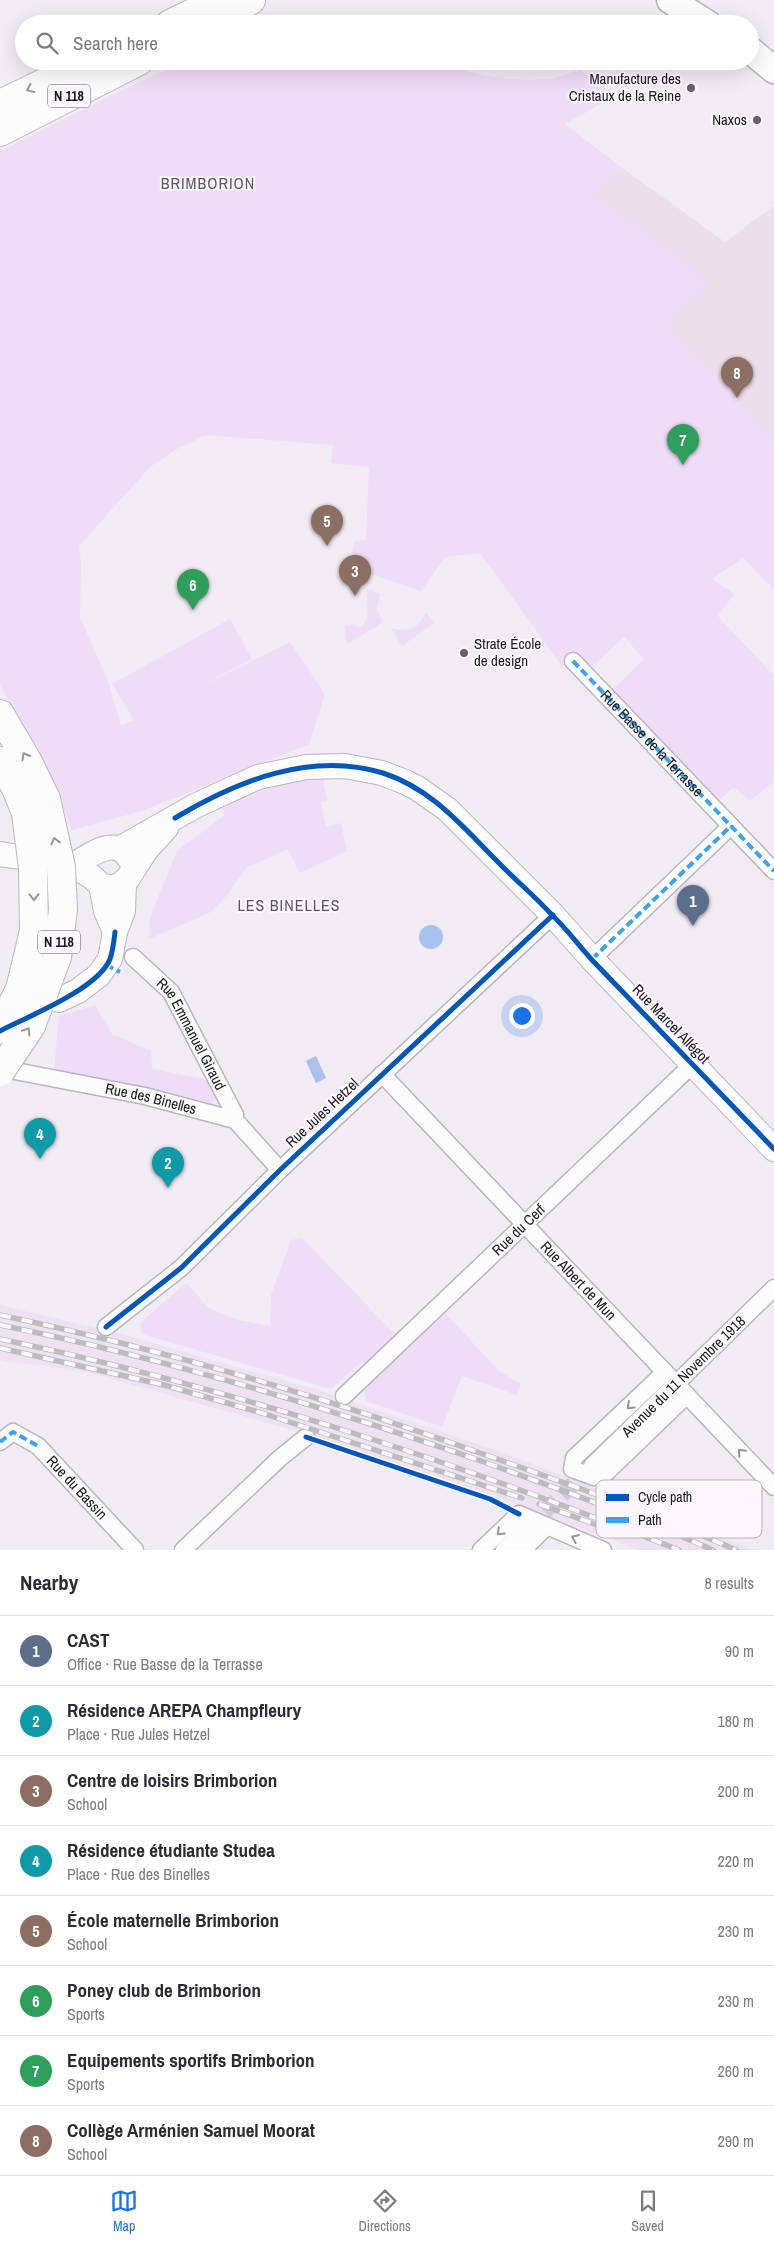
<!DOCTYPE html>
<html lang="en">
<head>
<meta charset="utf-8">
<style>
	body { margin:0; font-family:"Archivo Narrow",sans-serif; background:#f2f2f3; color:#2b2b33 }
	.you { position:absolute; left:521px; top:1015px; width:18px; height:18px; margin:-12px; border:4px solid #fff; border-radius:50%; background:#1a73e8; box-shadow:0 0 0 8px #1a73e833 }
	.badge { display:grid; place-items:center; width:32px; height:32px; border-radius:50%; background:#1a73e8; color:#fff; font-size:16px; font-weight:700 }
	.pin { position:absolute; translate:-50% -41px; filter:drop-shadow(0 1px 2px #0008) }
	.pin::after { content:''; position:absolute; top:26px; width:18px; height:15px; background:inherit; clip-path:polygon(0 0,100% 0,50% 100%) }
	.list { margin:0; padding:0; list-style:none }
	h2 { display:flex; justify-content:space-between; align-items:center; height:65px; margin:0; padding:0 20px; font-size:21px }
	h2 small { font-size:16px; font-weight:400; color:#7c7c81 }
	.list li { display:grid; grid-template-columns:32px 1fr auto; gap:15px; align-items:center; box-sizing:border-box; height:70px; padding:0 20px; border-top:1px solid #e1e1e2 }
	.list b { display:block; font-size:19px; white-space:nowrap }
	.list p { margin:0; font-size:16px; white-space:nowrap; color:#7c7c81 }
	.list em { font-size:16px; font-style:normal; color:#7c7c81 }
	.icon { flex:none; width:28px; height:28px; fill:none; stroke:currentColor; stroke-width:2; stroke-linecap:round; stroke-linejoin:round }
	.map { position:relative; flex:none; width:774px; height:1550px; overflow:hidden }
	.search { position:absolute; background:#fff; box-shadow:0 5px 20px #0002; left:15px; right:15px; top:15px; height:55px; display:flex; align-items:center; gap:12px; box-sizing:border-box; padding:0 18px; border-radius:28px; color:#7c7c81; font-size:19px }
	.sheet { height:625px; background:#fff }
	nav { display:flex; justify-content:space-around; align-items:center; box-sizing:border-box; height:70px; border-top:1px solid #e1e1e2; background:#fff; font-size:14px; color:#7c7c81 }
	nav a { display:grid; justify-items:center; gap:2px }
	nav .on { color:#1a73e8 }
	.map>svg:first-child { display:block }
</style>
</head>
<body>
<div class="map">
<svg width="774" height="1550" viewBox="0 0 774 1550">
	<rect width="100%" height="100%" fill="#f1ebf4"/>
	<polygon fill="#ede1f2" points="0,1305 125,1335 321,1391 507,1454 755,1550 639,1550 505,1500 307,1434 87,1372 0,1360"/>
	<polygon fill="#ecdeea" points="622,168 725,242 774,206 774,476 626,320 592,193"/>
	<g fill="#efdcf8">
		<polygon points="332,15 359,24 280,24 290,20"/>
		<path d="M184,61h258c29,15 73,21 105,18 11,-1 23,-6 33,-10l35,27 -50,28 57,44 -30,25 101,75 15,17 -41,38 107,116v151l-31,-32 -31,21 22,15 -16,22 56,60v105l-24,20 -16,-14 -15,13 -106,-111 31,-30 -20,-22 -39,36 -13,-15 -10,8 -82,-113 -35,4 -24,34 -50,-17 2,-11 -22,-1 3,-20 12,-2 3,-73 -38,-4 2,-18 -127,-10 -29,14 -27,18 -71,79 2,17 -1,54 28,64 13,45 13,-6 -22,-36 118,-65 22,40 -56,30 94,-47 35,52 -16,50 -167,67 -70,19 -21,-54 -51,-91v-534l145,-72z"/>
		<path d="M369,589l11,5 -3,16 6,12 -36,22 -3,-19 10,-1 4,4c17,-8 5,-27 11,-39z"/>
		<path d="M426,612l8,11 -32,23 -11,-18c16,5 28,0 35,-16z"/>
		<path d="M323,779l4,21 -6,2 5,25 15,-4 6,28 -47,22 -12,-24 -42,19 -19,27 -16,17 -62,27 1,-22 27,-66 48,-36 -4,-9c33,-17 65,-26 102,-27z"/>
		<polygon points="95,1005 112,1034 151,1051 152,1069 215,1081 220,1092 212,1104 159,1089 54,1070 59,1016"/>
		<polygon points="302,1238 396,1335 366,1365 362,1361 331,1389 142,1334 140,1323 186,1283 209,1308 234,1319 270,1326 271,1295 291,1240"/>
		<polygon points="445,1313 499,1371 521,1384 517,1395 462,1376 442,1427 366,1401 364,1390"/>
	</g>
	<g fill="#a8c1ed">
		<circle cx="431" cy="937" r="12"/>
		<polygon points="316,1056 326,1078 316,1083 306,1061"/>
	</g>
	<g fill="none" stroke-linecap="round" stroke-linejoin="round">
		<polyline stroke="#d1cbd4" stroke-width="16" stroke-dasharray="16 8" stroke-linecap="butt" points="527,1528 592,1466"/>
		<defs>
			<g id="street">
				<path id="s1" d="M573,661l201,210"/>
				<path id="s2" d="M133,957l38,35 64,123v5"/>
				<polyline points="592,959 731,826"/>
				<path id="s3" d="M0,1068l145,28 90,24 45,50"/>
				<path id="s4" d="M382,1074l392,413"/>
				<polyline points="106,1327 181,1268 280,1170 553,915"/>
				<polyline points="665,1372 574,1458 572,1469 594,1477 606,1473 687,1395"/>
				<path id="s5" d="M344,1396l349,-332"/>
				<path id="s6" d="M0,1442l13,-10 25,14 97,104"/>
				<path id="s7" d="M592,1466l182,-178"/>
				<polyline points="183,1550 280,1458 306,1437"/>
				<polyline points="481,1550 519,1514 603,1550"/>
				<polyline points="504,1550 527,1528"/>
				<polyline points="523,1550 547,1526"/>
			</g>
			<g id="secondary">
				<polyline points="119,849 197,805 258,777 306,767 345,766 382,773 405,782 417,788 447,809 553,915 592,959 774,1149"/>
				<polyline points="0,854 20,857"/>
				<polyline points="73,865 92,877 101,885 110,888 120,885 128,878 146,850 166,828"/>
				<path d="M73,865c17,-9 41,-30 56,-7"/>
				<polyline points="101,885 106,911 115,932"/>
				<polyline points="59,1000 78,991 99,975 110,959 115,932 123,911 124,883"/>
			</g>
			<g id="primary">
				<polyline points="670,0 708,24"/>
				<polyline points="750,50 774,70"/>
			</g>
			<g id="highway">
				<polyline points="170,24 201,9 216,0"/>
				<polyline points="214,24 251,0"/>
				<polyline points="0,104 90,61"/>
				<polyline points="0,132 139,61"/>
				<polyline points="0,714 28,762 46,799"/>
				<polyline points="0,761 16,788 26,813"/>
			</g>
		</defs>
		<use href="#street" stroke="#bbb6bd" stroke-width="19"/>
		<use href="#secondary" stroke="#bbb6bd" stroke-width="26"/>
		<use href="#primary" stroke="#bbb6bd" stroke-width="29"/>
		<use href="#highway" stroke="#bbb6bd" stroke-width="30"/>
		<use href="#street" stroke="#fdfcfd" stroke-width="16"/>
		<use href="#secondary" stroke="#fdfcfd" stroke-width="24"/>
		<use href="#primary" stroke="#fdfcfd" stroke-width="26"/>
		<use href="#highway" stroke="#fdfcfd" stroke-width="28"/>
		<defs>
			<g id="rail">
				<path d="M0,1315c170,36 337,86 500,145 79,28 159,56 236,90"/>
				<path d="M0,1325c164,33 325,82 484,137 77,28 154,55 229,88"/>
				<path d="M0,1339c233,49 458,124 679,211"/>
				<polyline points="0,1348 164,1385 262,1413 522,1498"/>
				<polyline points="539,1504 600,1526"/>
			</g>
		</defs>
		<use href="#rail" stroke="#bcbbbd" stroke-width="5.5"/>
		<use href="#rail" stroke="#fcf7fe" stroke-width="4" stroke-dasharray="11" stroke-linecap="butt"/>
		<defs>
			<g id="highway-bridge">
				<polyline points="0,1029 20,989 34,931 33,868 26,813"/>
				<polyline points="0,1072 31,1026 57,957 63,910 61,867 46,799"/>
			</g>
		</defs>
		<use href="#highway-bridge" stroke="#bbb6bd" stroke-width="30" stroke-linecap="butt"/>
		<use href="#highway-bridge" stroke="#fdfcfd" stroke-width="28"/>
		<g stroke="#3da2ea" stroke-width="4" stroke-dasharray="8 4" stroke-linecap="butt">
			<polyline points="573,661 774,871"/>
			<polyline points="592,959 731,826"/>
			<polyline points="106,965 120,972"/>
			<polyline points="0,1442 13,1432 38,1446"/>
		</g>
		<defs>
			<g id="cycleway">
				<path d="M175,818c62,-37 135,-67 208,-45 49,16 79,53 114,88 18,19 38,35 55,54 15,14 27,31 41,46 60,63 121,125 181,188"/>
				<path d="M0,1031c29,-15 98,-42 110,-72 3,-8 4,-19 5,-27"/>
				<polyline points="106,1327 181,1268 280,1170 553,915"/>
				<polyline points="306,1437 490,1499 519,1514"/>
			</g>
		</defs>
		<use href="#cycleway" stroke="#fcf7fe" stroke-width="8"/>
		<use href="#cycleway" stroke="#0057b8" stroke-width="5"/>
	</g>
	<defs><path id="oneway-chevron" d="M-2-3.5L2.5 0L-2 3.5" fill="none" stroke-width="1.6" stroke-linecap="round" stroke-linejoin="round" transform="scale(1.25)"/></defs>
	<g stroke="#989599">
		<use href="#oneway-chevron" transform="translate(30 89) rotate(155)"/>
		<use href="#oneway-chevron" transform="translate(25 756) rotate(-120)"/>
		<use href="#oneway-chevron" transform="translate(55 841) rotate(-103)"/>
		<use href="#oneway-chevron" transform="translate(34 897) rotate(89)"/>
		<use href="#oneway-chevron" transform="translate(27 1031) rotate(-58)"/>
		<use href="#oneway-chevron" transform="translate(630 1406) rotate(137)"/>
		<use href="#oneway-chevron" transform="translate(741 1452) rotate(-133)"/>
		<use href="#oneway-chevron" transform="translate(500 1532) rotate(136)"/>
		<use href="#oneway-chevron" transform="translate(575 1538) rotate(-157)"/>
	</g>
	<g fill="#676269" stroke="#fcf7fe" stroke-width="2">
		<circle cx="691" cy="88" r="5"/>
		<circle cx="757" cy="120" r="5"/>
		<circle cx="464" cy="653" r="5"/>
	</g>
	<g text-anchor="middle" stroke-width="4" stroke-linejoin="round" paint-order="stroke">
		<g fill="#fcf7fe" stroke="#5f5b61" stroke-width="1">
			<rect x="48" y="84.5" width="42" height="23" rx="4"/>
			<rect x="38" y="930.5" width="42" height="23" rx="4"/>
		</g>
		<g font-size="14" font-weight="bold" fill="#1c181e">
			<text x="69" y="101">N 118</text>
			<text x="59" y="947">N 118</text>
		</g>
		<g font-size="15" fill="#1c181e" stroke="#fcf7fe" text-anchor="end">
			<text x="681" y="84">Manufacture des<tspan x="681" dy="17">Cristaux de la Reine</tspan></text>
			<text x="747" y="125">Naxos</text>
			<text x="474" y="649" text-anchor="start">Strate École<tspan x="474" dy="17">de design</tspan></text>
		</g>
		<g font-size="15" fill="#1c181e" stroke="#fcf7fe">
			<text dy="5" stroke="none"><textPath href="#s1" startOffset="114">Rue Basse de la Terrasse</textPath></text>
			<text transform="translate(671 1024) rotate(46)" y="5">Rue Marcel Allégot</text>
			<text dy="5" stroke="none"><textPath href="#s2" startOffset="98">Rue Emmanuel Giraud</textPath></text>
			<text dy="5" stroke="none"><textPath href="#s3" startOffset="154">Rue des Binelles</textPath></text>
			<text transform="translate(322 1113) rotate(-43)" y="5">Rue Jules Hetzel</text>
			<text dy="5" stroke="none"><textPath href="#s5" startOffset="241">Rue du Cerf</textPath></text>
			<text dy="5" stroke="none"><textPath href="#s4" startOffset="285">Rue Albert de Mun</textPath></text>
			<text dy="5" stroke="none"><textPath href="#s7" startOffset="128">Avenue du 11 Novembre 1918</textPath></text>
			<text dy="5" stroke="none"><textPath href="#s6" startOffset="102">Rue du Bassin</textPath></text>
		</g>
		<g font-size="16" letter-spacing="1" fill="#5d5462" stroke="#fcf7fe">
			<text x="208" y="189">BRIMBORION</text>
			<text x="289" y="911">LES BINELLES</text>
		</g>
	</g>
	<rect x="596" y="1480" width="166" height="58" rx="8" fill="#fcf7fe" stroke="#b9b4bb" stroke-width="1"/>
	<rect x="606" y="1494" width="23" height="7" fill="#0057b8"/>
	<rect x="606" y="1517" width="23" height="6" fill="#3da2ea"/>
	<g font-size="14" fill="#1c181e">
		<text x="638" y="1502">Cycle path</text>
		<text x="638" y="1525">Path</text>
	</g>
</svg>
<div class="you"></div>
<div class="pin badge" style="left:693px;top:926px;background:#5c6f8a">1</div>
<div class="pin badge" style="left:168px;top:1188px;background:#0f9aa8">2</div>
<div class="pin badge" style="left:355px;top:596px;background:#8d6e63">3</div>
<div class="pin badge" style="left:40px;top:1159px;background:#0f9aa8">4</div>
<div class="pin badge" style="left:327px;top:546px;background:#8d6e63">5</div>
<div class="pin badge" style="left:193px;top:610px;background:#2e9e5b">6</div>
<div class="pin badge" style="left:683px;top:465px;background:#2e9e5b">7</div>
<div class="pin badge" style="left:737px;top:398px;background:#8d6e63">8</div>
<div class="search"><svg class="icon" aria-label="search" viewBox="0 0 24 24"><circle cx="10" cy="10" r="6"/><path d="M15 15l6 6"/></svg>Search here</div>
</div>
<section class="sheet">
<h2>Nearby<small>8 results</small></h2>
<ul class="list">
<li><span class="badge" style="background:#5c6f8a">1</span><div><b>CAST</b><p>Office · Rue Basse de la Terrasse</p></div><em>90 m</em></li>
<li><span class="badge" style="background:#0f9aa8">2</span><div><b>Résidence AREPA Champfleury</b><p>Place · Rue Jules Hetzel</p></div><em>180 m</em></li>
<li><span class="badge" style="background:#8d6e63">3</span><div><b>Centre de loisirs Brimborion</b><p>School</p></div><em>200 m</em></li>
<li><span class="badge" style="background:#0f9aa8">4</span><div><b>Résidence étudiante Studea</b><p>Place · Rue des Binelles</p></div><em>220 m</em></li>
<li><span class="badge" style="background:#8d6e63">5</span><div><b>École maternelle Brimborion</b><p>School</p></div><em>230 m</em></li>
<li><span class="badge" style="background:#2e9e5b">6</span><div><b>Poney club de Brimborion</b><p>Sports</p></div><em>230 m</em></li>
<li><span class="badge" style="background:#2e9e5b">7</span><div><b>Equipements sportifs Brimborion</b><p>Sports</p></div><em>260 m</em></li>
<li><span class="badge" style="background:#8d6e63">8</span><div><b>Collège Arménien Samuel Moorat</b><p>School</p></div><em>290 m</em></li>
</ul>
</section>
<nav>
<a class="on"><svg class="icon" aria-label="map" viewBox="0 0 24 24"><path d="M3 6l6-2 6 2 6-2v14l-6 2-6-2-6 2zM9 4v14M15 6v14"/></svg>Map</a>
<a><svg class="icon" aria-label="directions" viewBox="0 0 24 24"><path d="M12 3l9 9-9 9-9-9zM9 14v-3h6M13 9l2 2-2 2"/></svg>Directions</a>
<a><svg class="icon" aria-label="saved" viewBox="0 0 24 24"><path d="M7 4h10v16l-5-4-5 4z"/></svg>Saved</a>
</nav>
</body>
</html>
